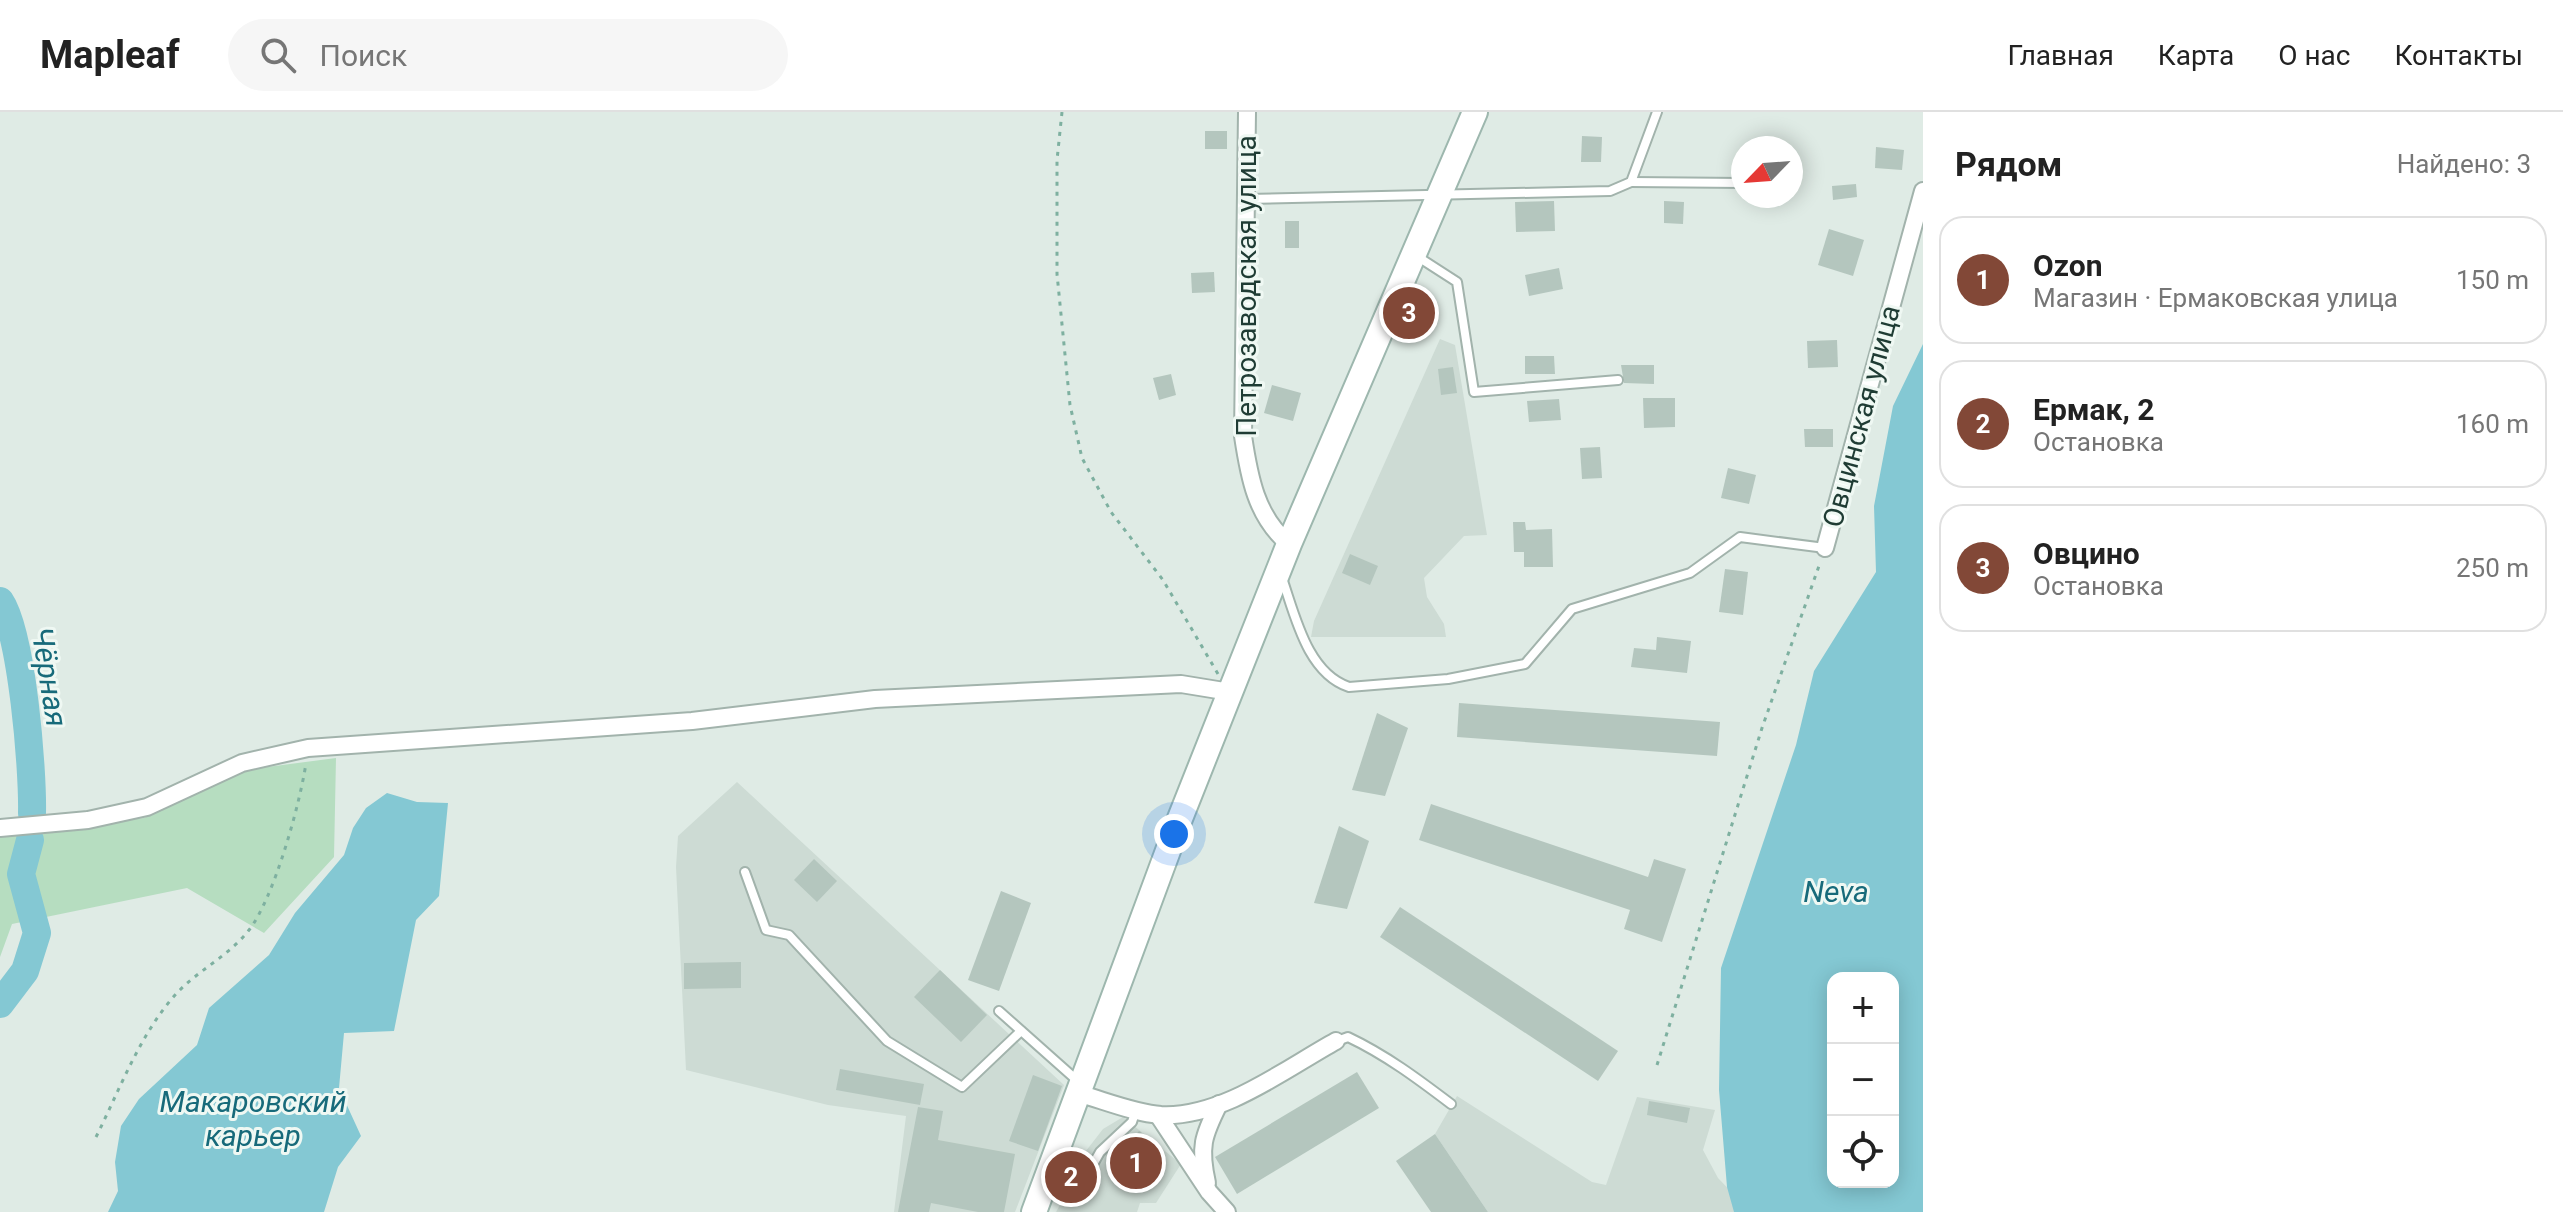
<!DOCTYPE html>
<html lang="ru">
<head>
<meta charset="utf-8">
<style>
	body { margin:0; font-family:Roboto,sans-serif; background:#f6f6f6; color:#222 }
	.controls { position:absolute; right:24px; bottom:24px; display:grid; overflow:hidden; border-radius:16px; box-shadow:0 4px 20px #0003 }
	.controls button { width:72px; height:72px; display:grid; place-items:center; padding:0; border:0; border-bottom:2px solid #e0e0e0; background:#fff; color:#222; font:40px sans-serif }
	.compass { position:absolute; left:1731px; top:24px; width:72px; height:72px; border-radius:50%; background:#fff; box-shadow:0 4px 20px #0003; rotate:245deg }
	.you { position:absolute; left:1174px; top:722px; width:28px; height:28px; margin:-20px; border:6px solid #fff; border-radius:50%; background:#1a73e8; box-shadow:0 0 0 12px #1a73e833 }
	.badge { display:grid; place-items:center; width:52px; height:52px; border-radius:50%; background:#824837; color:#fff; font-size:26px; font-weight:700 }
	.pin { position:absolute; translate:-50% -50%; border:4px solid #fff; box-shadow:0 2px 8px #0006 }
	.list { margin:0; padding:0; list-style:none }
	h2 { display:flex; justify-content:space-between; align-items:center; height:104px; margin:0; padding:0 32px; font-size:34px }
	h2 small { font-size:26px; font-weight:400; color:#767676 }
	.list li { display:grid; grid-template-columns:52px 1fr auto; gap:24px; align-items:center; box-sizing:border-box; height:128px; margin:0 16px 16px; padding:0 16px; border:2px solid #e0e0e0; border-radius:24px }
	.list b { display:block; font-size:30px; white-space:nowrap }
	.list p { margin:0; font-size:26px; white-space:nowrap; color:#767676 }
	.list em { font-size:26px; font-style:normal; color:#767676 }
	.icon { flex:none; width:44px; height:44px; fill:none; stroke:currentColor; stroke-width:2; stroke-linecap:round; stroke-linejoin:round }
	.map { position:relative; flex:none; width:1923px; height:1100px; overflow:hidden }
	header { display:flex; align-items:center; gap:48px; box-sizing:border-box; height:112px; padding:0 40px; background:#fff; border-bottom:2px solid #e0e0e0 }
	header strong { font-size:38px }
	nav { display:flex; gap:44px; margin-inline-start:auto; font-size:28px }
	.search { width:560px; height:72px; background:#f6f6f6; display:flex; align-items:center; gap:20px; box-sizing:border-box; padding:0 28px; border-radius:44px; color:#767676; font-size:30px }
	main { display:flex }
	aside { flex:1; background:#fff }
	.map>svg:first-child { display:block }
</style>
</head>
<body>
<header>
<strong>Mapleaf</strong>
<div class="search"><svg class="icon" aria-label="search" viewBox="0 0 24 24"><circle cx="10" cy="10" r="6"/><path d="M15 15l6 6"/></svg>Поиск</div>
<nav><a>Главная</a><a>Карта</a><a>О нас</a><a>Контакты</a></nav>
</header>
<main>
<div class="map">
<svg width="1923" height="1100" viewBox="0 0 1923 1100">
	<rect width="100%" height="100%" fill="#dfebe5"/>
	<g fill="#cddbd4">
		<polygon points="1440,227 1455,233 1487,423 1464,424 1424,466 1427,485 1444,512 1446,525 1311,525 1314,509"/>
		<polygon points="737,670 1064,973 1015,1100 894,1100 906,1004 828,993 686,958 676,755 678,724"/>
		<polygon points="1457,984 1592,1070 1606,1073 1637,985 1715,998 1703,1038 1718,1066 1746,1095 1743,1100 1488,1100 1435,1022"/>
		<polygon points="1123,1005 1181,1052 1156,1091 1140,1091 1137,1100 1056,1100 1070,1075 1079,1048 1103,1017"/>
	</g>
	<polygon fill="#b6ddc0" points="336,646 334,745 264,821 187,776 12,812 0,845 0,723 144,706 244,658"/>
	<g fill="#84c8d3" fill-rule="evenodd">
		<path d="M1923,232v868h-189l-7,-25 -8,-97 2,-122 75,-223 18,-74 62,-99 -2,-66 19,-100zM1833,866h60v204h-60z"/>
		<polygon points="387,681 417,690 448,691 439,784 416,808 394,919 344,921 339,976 361,1024 338,1055 324,1100 108,1100 118,1079 115,1050 121,1014 139,987 197,933 209,896 269,843 295,801 344,743 353,716 366,696"/>
	</g>
	<g fill="none" stroke-linecap="round" stroke-linejoin="round">
		<g stroke="#84c8d3" stroke-width="28">
			<path d="M0,489c22,32 33,169 32,212"/>
			<polyline points="0,892 25,859 37,821 21,762 30,728"/>
		</g>
	</g>
	<g fill="#b4c6be">
		<rect x="1205" y="19" width="22" height="18"/>
		<polygon points="1582,24 1602,25 1601,50 1581,50"/>
		<polygon points="1876,35 1904,38 1902,58 1875,56"/>
		<polygon points="1856,72 1857,85 1833,88 1832,74"/>
		<polygon points="1554,89 1555,119 1516,120 1515,90"/>
		<polygon points="1664,89 1684,90 1683,112 1664,111"/>
		<rect x="1285" y="109" width="14" height="27"/>
		<polygon points="1829,117 1864,128 1853,164 1818,153"/>
		<polygon points="1559,156 1563,177 1529,184 1525,163"/>
		<polygon points="1214,160 1215,180 1192,181 1191,161"/>
		<polygon points="1837,228 1838,255 1808,256 1807,229"/>
		<polygon points="1525,244 1554,244 1555,262 1525,262"/>
		<polygon points="1621,253 1654,253 1654,272 1624,271"/>
		<polygon points="1453,255 1457,281 1441,283 1438,257"/>
		<polygon points="1171,262 1176,283 1159,288 1153,266"/>
		<polygon points="1272,273 1301,281 1293,309 1264,301"/>
		<polygon points="1643,286 1675,286 1675,315 1644,316"/>
		<polygon points="1559,287 1561,308 1529,310 1527,289"/>
		<polygon points="1804,317 1833,317 1833,335 1805,335"/>
		<polygon points="1600,335 1602,366 1582,367 1580,336"/>
		<polygon points="1728,356 1756,363 1749,392 1721,386"/>
		<polygon points="1513,410 1525,410 1526,418 1552,417 1553,455 1524,455 1524,440 1514,440"/>
		<polygon points="1350,442 1378,454 1370,473 1342,461"/>
		<polygon points="1725,457 1748,460 1743,503 1719,500"/>
		<polygon points="1657,525 1691,529 1687,561 1631,555 1634,536 1656,538"/>
		<polygon points="1459,591 1720,610 1717,644 1457,625"/>
		<polygon points="1377,601 1408,616 1385,684 1352,678"/>
		<polygon points="1431,692 1648,765 1654,747 1686,757 1662,830 1624,817 1630,798 1419,728"/>
		<polygon points="1339,714 1369,729 1347,797 1314,791"/>
		<polygon points="814,747 837,769 817,790 794,768"/>
		<polygon points="1001,779 1031,791 999,879 968,868"/>
		<polygon points="1400,795 1618,939 1598,969 1380,825"/>
		<polygon points="741,850 741,876 684,877 684,851"/>
		<polygon points="940,858 987,903 961,930 914,885"/>
		<polygon points="840,957 924,972 920,993 836,978"/>
		<polygon points="1357,960 1379,996 1237,1082 1215,1045"/>
		<polygon points="1033,963 1062,974 1038,1039 1009,1029"/>
		<polygon points="1649,989 1690,996 1687,1011 1647,1003"/>
		<polygon points="918,995 943,999 938,1028 1015,1042 1004,1100 978,1100 931,1091 929,1100 898,1100"/>
		<polygon points="1139,1019 1159,1035 1136,1065 1115,1048"/>
		<polygon points="1435,1022 1488,1100 1431,1100 1396,1049"/>
	</g>
	<g fill="none" stroke-linecap="round" stroke-linejoin="round">
		<defs>
			<g id="lane">
				<polyline points="1631,70 1743,71"/>
				<polyline points="1246,87 1610,79 1631,70 1657,0"/>
				<polyline points="1415,143 1457,170 1474,280 1618,268"/>
				<path d="M1282,466c13,37 25,95 67,109l99,-8 77,-15 47,-55 118,-36 50,-36 85,11"/>
				<polyline points="745,760 766,818 789,823 887,929 962,975 1021,919"/>
				<polyline points="999,899 1080,971"/>
				<path d="M1337,929l11,-4c38,18 70,42 103,67"/>
				<polyline points="1074,1086 1100,1040 1132,1010 1136,998"/>
			</g>
			<g id="street">
				<path d="M1247,0l-4,324c6,40 13,81 46,108"/>
				<polyline points="1825,436 1923,79"/>
				<polyline points="0,716 88,708 147,695 242,651 308,636 692,609 875,587 1181,572 1230,580"/>
				<path d="M1077,981c26,7 57,20 84,22 61,3 124,-46 175,-74"/>
				<polyline points="1158,1003 1209,1080 1227,1100"/>
				<path d="M1207,1071c-8,-36 -4,-47 12,-79"/>
			</g>
			<polyline id="secondary" points="1034,1100 1179,709 1289,432 1475,0"/>
		</defs>
		<use href="#lane" stroke="#a2b3ac" stroke-width="12"/>
		<use href="#street" stroke="#a2b3ac" stroke-width="20"/>
		<use href="#secondary" stroke="#9db7ae" stroke-width="28"/>
		<g stroke="#7eb0a0" stroke-width="3" stroke-dasharray="4 6" stroke-linecap="butt">
			<polyline points="1062,0 1057,48 1057,162 1070,293 1082,346 1111,400 1163,468 1218,562"/>
			<polyline points="1657,953 1762,616 1820,451"/>
			<path d="M96,1025c24,-48 44,-103 80,-143 22,-24 53,-38 73,-64 25,-32 51,-126 57,-167"/>
		</g>
		<use href="#lane" stroke="#fff" stroke-width="8"/>
		<use href="#street" stroke="#fff" stroke-width="16"/>
		<use href="#secondary" stroke="#fff" stroke-width="24"/>
	</g>
	<g text-anchor="middle" stroke-width="6" stroke-linejoin="round" paint-order="stroke">
		<g font-size="28" fill="#1f3c34" stroke="#eff8f3">
			<text transform="translate(1246 174) rotate(-90)" y="10">Петрозаводская улица</text>
			<text transform="translate(1861 304) rotate(-75)" y="10">Овцинская улица</text>
		</g>
		<g font-size="30" font-style="italic" fill="#176a7a" stroke="#eff8f3">
			<text transform="translate(49 565) rotate(81)" y="10">Чёрная</text>
			<text x="1836" y="790">Neva</text>
			<text x="253" y="1000">Макаровский<tspan x="253" dy="34">карьер</tspan></text>
		</g>
	</g>
</svg>
<div class="controls">
<button>+</button>
<button>−</button>
<button><svg class="icon" aria-label="locate" viewBox="0 0 24 24"><circle cx="12" cy="12" r="6"/><path d="M12 2v4M12 18v4M2 12h4M18 12h4"/></svg></button>
</div>
<svg class="compass" viewBox="-18 -18 36 36"><path d="M0-13l5 13h-10z" fill="#e53935"/><path d="M0 13l5-13h-10z" fill="#767676"/></svg>
<div class="you"></div>
<div class="pin badge" style="left:1136px;top:1051px">1</div>
<div class="pin badge" style="left:1071px;top:1065px">2</div>
<div class="pin badge" style="left:1409px;top:201px">3</div>
</div>
<aside>
<h2>Рядом<small>Найдено: 3</small></h2>
<ul class="list">
<li><span class="badge">1</span><div><b>Ozon</b><p>Магазин · Ермаковская улица</p></div><em>150 m</em></li>
<li><span class="badge">2</span><div><b>Ермак, 2</b><p>Остановка</p></div><em>160 m</em></li>
<li><span class="badge">3</span><div><b>Овцино</b><p>Остановка</p></div><em>250 m</em></li>
</ul>
</aside>
</main>
</body>
</html>
